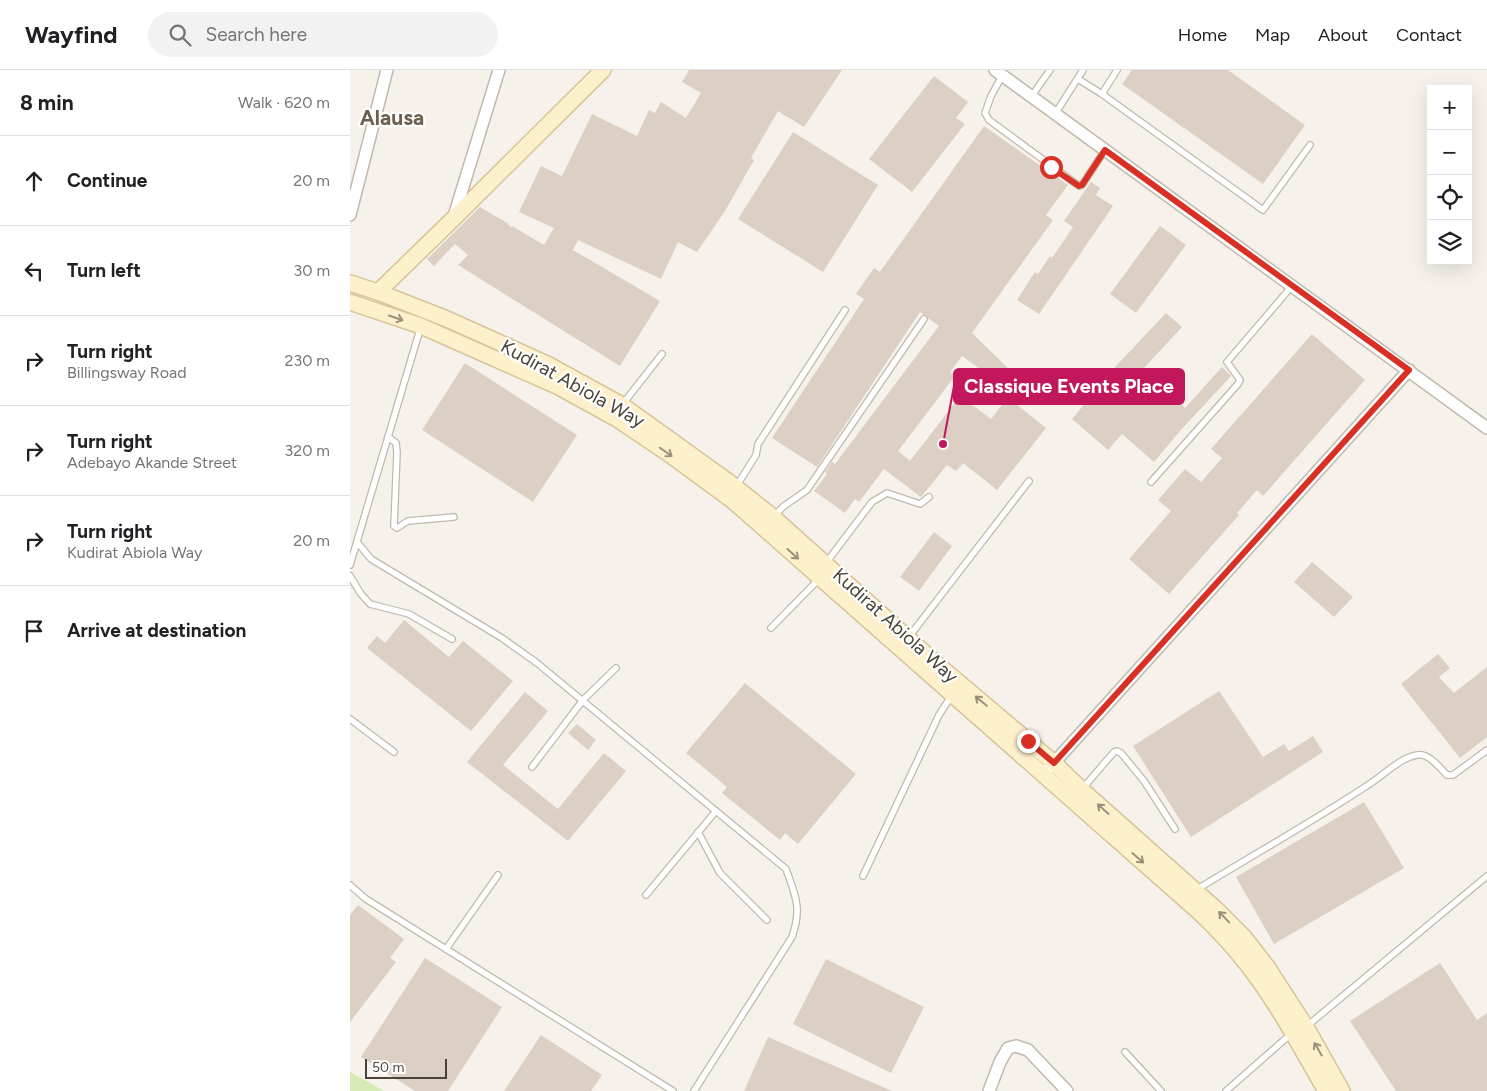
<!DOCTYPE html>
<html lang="en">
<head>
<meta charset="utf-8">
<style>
	body { margin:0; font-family:Figtree,sans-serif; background:#f2f2f2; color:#202124 }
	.controls { position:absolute; right:15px; top:15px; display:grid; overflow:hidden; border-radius:0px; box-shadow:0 5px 20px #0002 }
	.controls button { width:45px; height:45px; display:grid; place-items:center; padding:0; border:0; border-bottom:1px solid #e0e0e0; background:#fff; color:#202124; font:25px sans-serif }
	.scale { position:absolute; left:15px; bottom:12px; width:82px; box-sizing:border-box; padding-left:5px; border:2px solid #4b4238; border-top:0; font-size:14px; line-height:18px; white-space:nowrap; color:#4b4238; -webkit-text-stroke:4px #fff; paint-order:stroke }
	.stop { position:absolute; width:15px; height:15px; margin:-11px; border:4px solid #d93025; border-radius:50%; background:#fff }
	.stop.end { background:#d93025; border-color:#fff; box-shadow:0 1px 5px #0008 }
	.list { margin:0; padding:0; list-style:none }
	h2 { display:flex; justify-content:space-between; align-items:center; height:65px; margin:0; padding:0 20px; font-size:21px }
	h2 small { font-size:16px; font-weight:400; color:#757577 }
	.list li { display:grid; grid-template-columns:32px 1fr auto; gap:15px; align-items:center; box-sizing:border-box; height:90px; padding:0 20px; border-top:1px solid #e0e0e0 }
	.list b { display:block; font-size:19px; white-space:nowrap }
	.list p { margin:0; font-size:16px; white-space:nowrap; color:#757577 }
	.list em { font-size:16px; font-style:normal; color:#757577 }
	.icon { flex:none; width:28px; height:28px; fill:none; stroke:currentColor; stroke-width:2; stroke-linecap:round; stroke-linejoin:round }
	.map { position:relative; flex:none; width:1137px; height:1021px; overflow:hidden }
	header { display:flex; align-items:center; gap:30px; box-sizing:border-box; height:70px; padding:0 25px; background:#fff; border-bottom:1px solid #e0e0e0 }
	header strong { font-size:24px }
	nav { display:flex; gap:28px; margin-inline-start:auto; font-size:18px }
	.search { width:350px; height:45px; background:#f2f2f2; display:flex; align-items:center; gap:12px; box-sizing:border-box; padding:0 18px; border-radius:28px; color:#757577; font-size:19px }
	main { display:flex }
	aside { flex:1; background:#fff }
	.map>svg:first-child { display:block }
</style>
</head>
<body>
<header>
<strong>Wayfind</strong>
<div class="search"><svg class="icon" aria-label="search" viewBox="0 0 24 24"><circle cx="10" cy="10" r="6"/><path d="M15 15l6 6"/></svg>Search here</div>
<nav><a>Home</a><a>Map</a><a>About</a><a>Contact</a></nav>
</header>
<main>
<aside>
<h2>8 min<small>Walk · 620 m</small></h2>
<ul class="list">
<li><svg class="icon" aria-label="ahead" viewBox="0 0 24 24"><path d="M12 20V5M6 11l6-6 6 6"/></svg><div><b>Continue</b></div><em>20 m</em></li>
<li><svg class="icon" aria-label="left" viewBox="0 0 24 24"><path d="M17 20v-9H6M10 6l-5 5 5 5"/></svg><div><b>Turn left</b></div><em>30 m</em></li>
<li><svg class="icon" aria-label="right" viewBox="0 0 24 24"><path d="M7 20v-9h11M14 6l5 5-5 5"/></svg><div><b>Turn right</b><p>Billingsway Road</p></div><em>230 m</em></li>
<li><svg class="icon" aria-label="right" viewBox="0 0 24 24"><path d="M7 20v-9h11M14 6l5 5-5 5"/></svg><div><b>Turn right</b><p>Adebayo Akande Street</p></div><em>320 m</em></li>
<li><svg class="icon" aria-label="right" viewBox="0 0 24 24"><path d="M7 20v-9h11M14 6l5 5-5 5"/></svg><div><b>Turn right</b><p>Kudirat Abiola Way</p></div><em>20 m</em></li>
<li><svg class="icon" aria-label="arrive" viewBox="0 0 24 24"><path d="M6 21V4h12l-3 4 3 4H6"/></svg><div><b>Arrive at destination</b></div></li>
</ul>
</aside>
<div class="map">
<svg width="1137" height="1021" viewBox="0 0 1137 1021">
	<rect width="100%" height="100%" fill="#f6f2eb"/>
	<polygon fill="#d5ebb3" points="0,1002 34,1021 0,1021"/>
	<g fill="#dbd0c3" fill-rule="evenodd">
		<polygon points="339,0 492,0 454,57 428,41 401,88 404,90 375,141 347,182 328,172 311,209 228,170 223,180 310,231 270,296 108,195 118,185 105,174 84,196 77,189 130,137 157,153 162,158 162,156 194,175 204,158 169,142 191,96 212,106 242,44 287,66 299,40 305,43 311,32 336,48 351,23 332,12"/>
		<polygon points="782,0 878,0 955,55 913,114 772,14"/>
		<polygon points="584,6 618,32 606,48 615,54 562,122 519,89"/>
		<path d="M634,56l84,59 -22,30 7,5 -81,113 52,51 -13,16 35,28 -49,62 -34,-27 -7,8 -9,-6 -26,32 -37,-28 -25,33 -4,-3 -10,14 -31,-22 13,-17 -2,-2 7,-10 3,2 104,-138 -19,-14 -103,155 -45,-29 92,-139 -8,-5 18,-26 6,4zM612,286l43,31 -6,8 7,5 -15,19 -31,-23 -50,65 -12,-10 57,-75 -5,-4z"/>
		<polygon points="443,62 528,115 473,202 388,149"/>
		<polygon points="741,112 750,118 746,125 763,136 689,244 667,230 685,202 688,204 700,186 702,188 723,157 714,151"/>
		<polygon points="810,156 836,175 786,243 760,224"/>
		<polygon points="816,243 832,257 793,299 835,338 872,297 881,306 829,362 804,392 772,364 758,380 722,349 767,295"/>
		<polygon points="962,264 1015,310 913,426 907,420 887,443 889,445 819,524 779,489 821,441 808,430 835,399 851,412 872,388 861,379"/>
		<polygon points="115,293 227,365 183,432 72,360"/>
		<polygon points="584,462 602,476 569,521 550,507"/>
		<polygon points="962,492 1003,527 984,547 944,512"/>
		<polygon points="54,550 99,587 113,571 163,611 121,661 17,578 27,566 35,573"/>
		<polygon points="1088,584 1100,598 1089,607 1104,623 1137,597 1137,667 1110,688 1051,614"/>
		<polygon points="395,613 506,704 448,774 435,763 430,770 372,723 377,717 336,683"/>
		<polygon points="869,621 913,687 934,674 939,681 963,666 973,682 841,767 783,676"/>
		<polygon points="175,622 198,641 153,695 208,739 254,683 276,701 218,771 117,692"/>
		<polygon points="227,654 246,670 238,680 218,663"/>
		<polygon points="1014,732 1054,798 924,874 886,807"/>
		<polygon points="8,835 54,869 40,888 46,892 0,952 0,845"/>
		<polygon points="75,888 152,937 98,1021 65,1021 11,987"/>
		<polygon points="476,889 574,937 541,1003 443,954"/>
		<polygon points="1090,893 1127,950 1137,943 1137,1021 1046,1021 1000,951"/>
		<polygon points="191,965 252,1005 241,1021 154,1021"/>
		<polygon points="418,967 542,1021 394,1021"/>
	</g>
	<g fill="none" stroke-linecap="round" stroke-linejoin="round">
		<defs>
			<g id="lane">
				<polyline points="652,6 641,26 635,43 639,50 729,116 732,115 755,80"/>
				<polyline points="728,9 752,24 913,140 960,75"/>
				<polyline points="752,24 767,0"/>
				<polyline points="681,27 700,0"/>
				<polyline points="705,44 733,0"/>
				<polyline points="272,335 312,284"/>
				<polyline points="38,367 46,373 47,382 44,456 47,458 58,451 104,447"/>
				<polyline points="801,412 888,314 890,310 877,292 942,216"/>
				<polyline points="386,417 406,385 408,374 495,240"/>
				<polyline points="423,447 434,436 457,420 574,249"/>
				<path d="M7,472l14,17 131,79 35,25 249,206c10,28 16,39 6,68l-98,154"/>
				<polyline points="476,493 522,432 537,423 570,434 579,427"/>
				<polyline points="0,495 71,256"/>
				<polyline points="0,506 11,524 20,534 59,544 102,569"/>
				<polyline points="421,558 470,508"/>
				<polyline points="558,568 679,411"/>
				<polyline points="0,649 44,682"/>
				<polyline points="182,697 233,630 266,598"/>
				<polyline points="733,718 764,682 767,681 771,683 794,711 825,759"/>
				<polyline points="348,762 370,803 417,850"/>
				<polyline points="513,806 589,645 602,625"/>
				<polyline points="0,815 16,829 323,1021"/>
				<path d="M846,820c57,-35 116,-68 172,-105 15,-9 31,-27 49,-30 12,-2 22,12 30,20h6l34,-25"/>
				<polyline points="296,825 366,741"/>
				<polyline points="96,879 148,805"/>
				<polyline points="957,956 1137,806"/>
				<polyline points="775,982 811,1021"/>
				<polyline points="876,1021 942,963"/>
			</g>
			<g id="street">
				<polyline points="645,0 1137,358"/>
				<polyline points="0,145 37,0"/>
				<polyline points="104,146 149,0"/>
				<polyline points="693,705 1059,300"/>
				<polyline points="639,1021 650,992 658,978 666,976 678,980 717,1021"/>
			</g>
			<g id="secondary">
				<polyline points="0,213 28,222 97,249 197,294 272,335 379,412 423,447 587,594 704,693 732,720 867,840 894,867 918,898 956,957 992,1021"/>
				<polyline points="28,222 103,149 253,0"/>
				<path d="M0,232l71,24 138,61 58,32 52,35 64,47 466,411c17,16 33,33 47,51 31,39 55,85 80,128"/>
			</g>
		</defs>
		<use href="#lane" stroke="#c2b9ad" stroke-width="8"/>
		<use href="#street" stroke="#c2b9ad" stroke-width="14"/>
		<use href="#secondary" stroke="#d7c499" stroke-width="18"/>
		<use href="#lane" stroke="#fff" stroke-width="5.5"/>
		<use href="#street" stroke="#fff" stroke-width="11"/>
		<use href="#secondary" stroke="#fff0cc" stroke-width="15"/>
	</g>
	<defs><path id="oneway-shaft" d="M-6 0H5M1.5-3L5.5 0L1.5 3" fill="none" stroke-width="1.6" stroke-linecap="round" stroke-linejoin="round" transform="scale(1.25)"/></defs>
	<g stroke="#9c907b">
		<use href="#oneway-shaft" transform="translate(46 248) rotate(19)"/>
		<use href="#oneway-shaft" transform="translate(316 382) rotate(35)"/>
		<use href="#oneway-shaft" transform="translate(443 484) rotate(42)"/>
		<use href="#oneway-shaft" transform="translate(631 631) rotate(-140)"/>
		<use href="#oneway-shaft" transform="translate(753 739) rotate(-138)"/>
		<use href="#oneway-shaft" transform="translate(788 788) rotate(41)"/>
		<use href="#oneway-shaft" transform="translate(874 847) rotate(-134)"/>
		<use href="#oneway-shaft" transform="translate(968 979) rotate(-120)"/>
	</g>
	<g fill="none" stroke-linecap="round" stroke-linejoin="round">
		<polyline stroke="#d93025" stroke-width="6" points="678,671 704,693 1059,300 755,80 732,115 729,116 701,97"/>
	</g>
	<g text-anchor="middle" stroke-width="4.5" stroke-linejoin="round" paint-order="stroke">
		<g font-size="19" fill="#4b4238" stroke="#fff">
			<text transform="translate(223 313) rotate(29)" y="7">Kudirat Abiola Way</text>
			<text transform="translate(546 555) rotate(42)" y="7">Kudirat Abiola Way</text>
		</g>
		<g font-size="21" font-weight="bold" fill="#6e604f" stroke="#fff">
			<text x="42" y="55">Alausa</text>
		</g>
	</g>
	<path fill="none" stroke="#c2185b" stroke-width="2" d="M593 374L604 316"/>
	<circle fill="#c2185b" stroke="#fff" stroke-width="2" cx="593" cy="374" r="5"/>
	<rect fill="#c2185b" stroke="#c2185b" stroke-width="2" x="604" y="299" width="230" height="35" rx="5"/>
	<g font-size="20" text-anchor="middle" font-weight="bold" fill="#fff">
		<text x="719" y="323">Classique Events Place</text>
	</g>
</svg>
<div class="controls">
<button>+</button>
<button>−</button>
<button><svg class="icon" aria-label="locate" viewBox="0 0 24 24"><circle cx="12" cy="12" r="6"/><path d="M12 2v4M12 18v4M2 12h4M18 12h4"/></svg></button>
<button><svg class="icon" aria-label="layers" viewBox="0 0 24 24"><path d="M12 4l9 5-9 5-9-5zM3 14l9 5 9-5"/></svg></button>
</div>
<div class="scale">50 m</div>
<div class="stop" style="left:701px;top:97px"></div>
<div class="stop end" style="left:678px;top:671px"></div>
</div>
</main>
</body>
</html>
